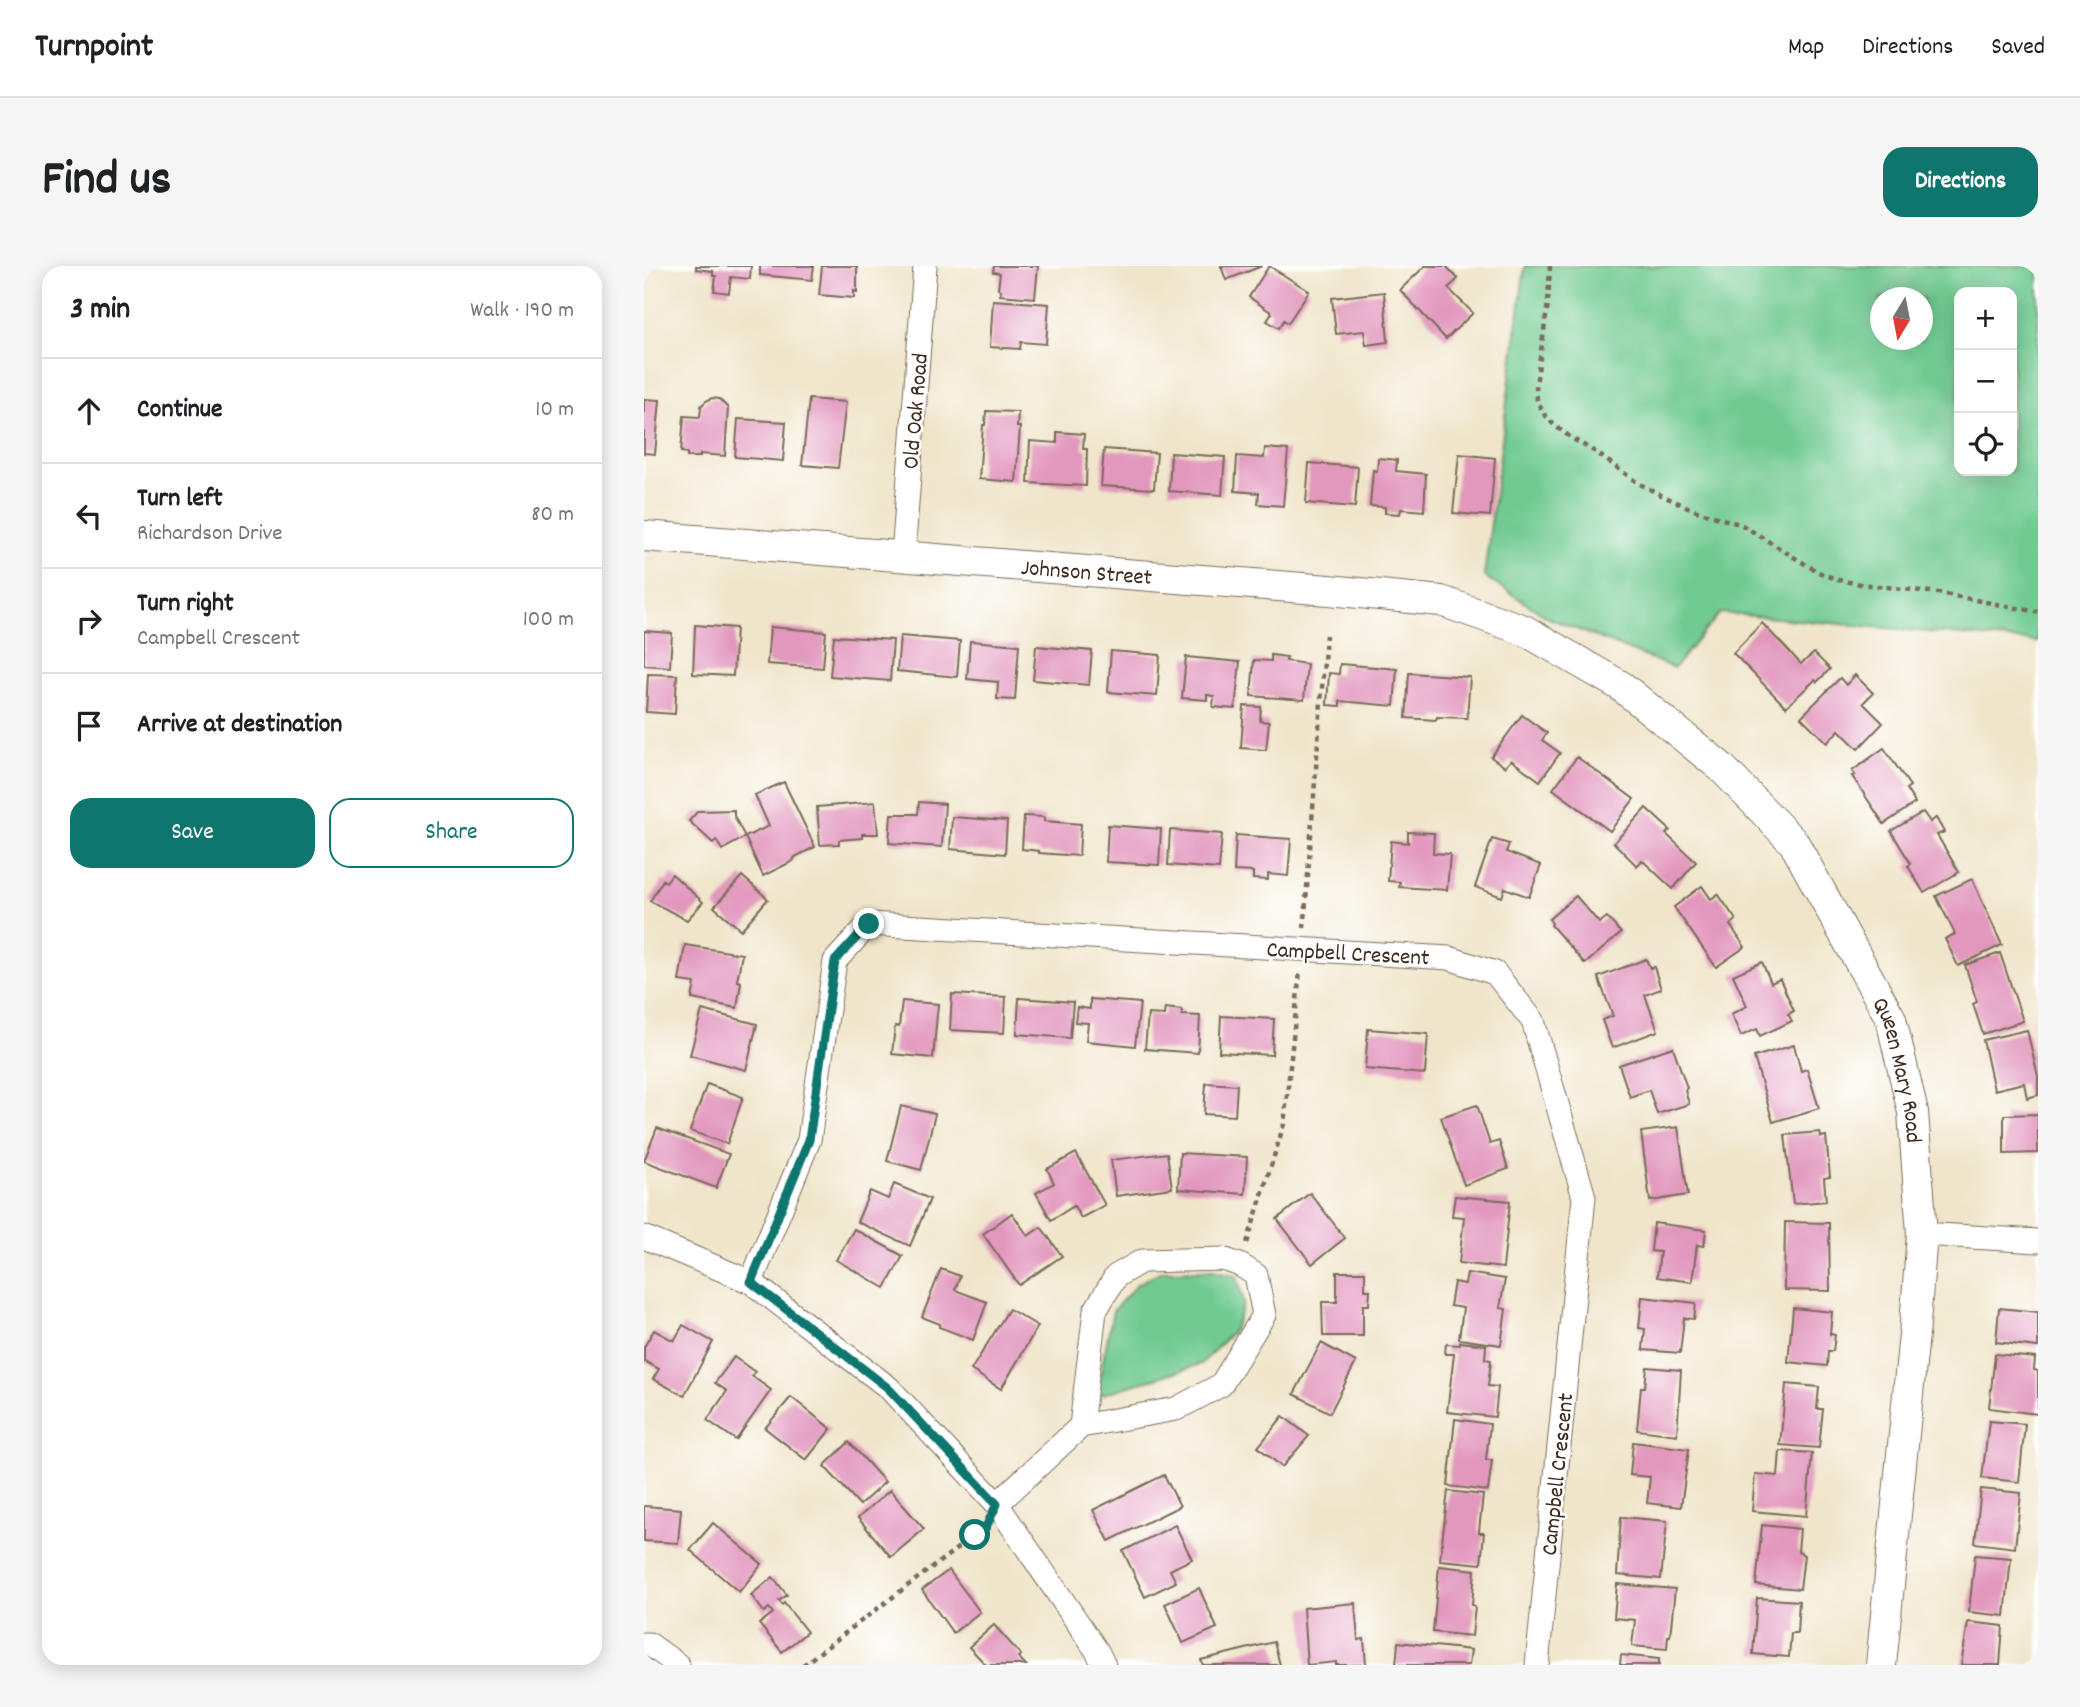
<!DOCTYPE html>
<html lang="en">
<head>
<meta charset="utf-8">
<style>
	body { margin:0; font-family:Dekko,sans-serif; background:#f6f6f6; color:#202124 }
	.controls { position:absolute; right:21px; top:21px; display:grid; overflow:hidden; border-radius:14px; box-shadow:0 4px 18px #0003 }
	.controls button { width:63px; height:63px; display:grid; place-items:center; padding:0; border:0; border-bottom:2px solid #e0e0e0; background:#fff; color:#202124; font:35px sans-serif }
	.compass { position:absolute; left:1226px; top:21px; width:63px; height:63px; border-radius:50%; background:#fff; box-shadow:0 4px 18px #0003; rotate:190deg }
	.stop { position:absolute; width:21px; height:21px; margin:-16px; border:5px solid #0f766e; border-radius:50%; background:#fff }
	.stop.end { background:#0f766e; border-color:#fff; box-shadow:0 2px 7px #0008 }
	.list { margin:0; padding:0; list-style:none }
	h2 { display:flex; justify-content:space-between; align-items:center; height:91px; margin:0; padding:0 28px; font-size:30px }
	h2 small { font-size:23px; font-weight:400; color:#757577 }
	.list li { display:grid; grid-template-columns:46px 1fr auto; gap:21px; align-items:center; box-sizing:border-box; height:105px; padding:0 28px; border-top:2px solid #e0e0e0 }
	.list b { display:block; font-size:26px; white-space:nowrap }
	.list p { margin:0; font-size:23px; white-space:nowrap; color:#757577 }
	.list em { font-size:23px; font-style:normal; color:#757577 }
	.actions { display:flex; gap:14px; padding:21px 28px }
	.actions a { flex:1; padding:16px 0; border:2px solid #0f766e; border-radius:21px; text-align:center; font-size:24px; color:#0f766e }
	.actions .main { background:#0f766e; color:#fff }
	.icon { flex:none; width:38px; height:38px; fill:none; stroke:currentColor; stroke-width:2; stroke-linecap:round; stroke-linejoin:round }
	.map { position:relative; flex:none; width:1394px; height:1399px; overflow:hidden; border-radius:21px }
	header { display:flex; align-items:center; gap:42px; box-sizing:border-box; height:98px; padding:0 35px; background:#fff; border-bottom:2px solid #e0e0e0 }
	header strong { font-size:33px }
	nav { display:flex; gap:38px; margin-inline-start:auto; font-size:24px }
	.intro { display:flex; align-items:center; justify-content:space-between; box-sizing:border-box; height:168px; padding:0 42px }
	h1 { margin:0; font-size:49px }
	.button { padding:18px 32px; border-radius:21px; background:#0f766e; color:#fff; font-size:24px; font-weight:700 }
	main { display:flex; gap:42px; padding:0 42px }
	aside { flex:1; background:#fff; border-radius:21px; box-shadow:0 4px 18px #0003 }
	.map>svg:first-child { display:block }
</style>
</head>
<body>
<header>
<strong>Turnpoint</strong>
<nav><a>Map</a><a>Directions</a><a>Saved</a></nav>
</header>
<div class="intro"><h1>Find us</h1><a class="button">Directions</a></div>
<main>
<aside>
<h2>3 min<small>Walk · 190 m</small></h2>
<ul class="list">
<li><svg class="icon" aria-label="ahead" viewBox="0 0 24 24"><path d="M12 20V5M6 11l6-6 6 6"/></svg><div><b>Continue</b></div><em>10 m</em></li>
<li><svg class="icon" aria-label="left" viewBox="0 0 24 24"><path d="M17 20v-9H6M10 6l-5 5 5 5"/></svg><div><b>Turn left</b><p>Richardson Drive</p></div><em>80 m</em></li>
<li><svg class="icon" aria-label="right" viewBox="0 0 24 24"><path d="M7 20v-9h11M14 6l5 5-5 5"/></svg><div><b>Turn right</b><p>Campbell Crescent</p></div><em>100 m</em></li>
<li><svg class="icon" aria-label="arrive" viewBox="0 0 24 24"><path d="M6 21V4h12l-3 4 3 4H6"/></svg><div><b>Arrive at destination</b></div></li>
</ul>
<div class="actions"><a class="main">Save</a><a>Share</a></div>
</aside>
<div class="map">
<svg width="1394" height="1399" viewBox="0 0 1394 1399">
	<rect width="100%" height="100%" fill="#fff"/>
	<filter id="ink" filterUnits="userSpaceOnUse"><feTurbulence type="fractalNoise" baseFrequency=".0143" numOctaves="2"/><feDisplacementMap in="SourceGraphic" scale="14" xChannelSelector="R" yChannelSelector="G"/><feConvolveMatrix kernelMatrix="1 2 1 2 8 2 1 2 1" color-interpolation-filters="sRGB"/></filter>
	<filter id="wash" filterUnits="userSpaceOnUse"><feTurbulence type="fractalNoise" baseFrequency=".00686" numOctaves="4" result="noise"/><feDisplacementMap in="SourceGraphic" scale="28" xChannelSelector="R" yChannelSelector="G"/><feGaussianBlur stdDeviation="1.57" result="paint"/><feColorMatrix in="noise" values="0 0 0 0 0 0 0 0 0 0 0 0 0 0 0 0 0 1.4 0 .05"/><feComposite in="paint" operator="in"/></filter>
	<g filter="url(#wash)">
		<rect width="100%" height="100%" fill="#f0e5ca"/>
		<g fill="#71ca91" stroke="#567a58" stroke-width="2" fill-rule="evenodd">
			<path d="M881,0h513v376l-318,-29 -46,55 -125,-50 -65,-42zM1315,26h53v179h-53zM1237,32h42v42h-42z"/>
			<polygon points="569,1004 593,1010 600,1037 590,1064 557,1098 452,1130 469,1045 493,1018 518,1005"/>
		</g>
		<g id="blocks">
			<g fill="#e297bd">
				<polygon points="52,0 107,0 106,13 87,11 85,27 70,25 72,10 69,10 69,5 52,3"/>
				<polygon points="116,0 170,0 168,14 116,9"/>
				<polygon points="178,0 213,0 213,26 210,25 210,32 175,29"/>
				<polygon points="350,0 394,0 391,32 356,29 357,24 354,23 356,7 349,6"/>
				<polygon points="577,0 618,0 582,14"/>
				<polygon points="625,0 665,25 644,57 640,54 635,62 623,55 628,47 605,31"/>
				<polygon points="781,0 802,0 814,13 804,22 829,47 802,73 756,24"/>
				<polygon points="740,26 744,76 722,79 720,65 692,68 688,32"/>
				<polygon points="349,34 405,38 402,78 377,76 376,83 346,81"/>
				<polygon points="68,132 75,133 84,142 81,190 56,188 56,191 43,191 43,187 37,186 40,150 56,151 57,140 62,135"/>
				<polygon points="0,133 16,134 11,188 0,187"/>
				<polygon points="165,133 202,136 194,202 158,199"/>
				<polygon points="342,145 374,146 373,161 376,161 372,216 335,213 339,159 341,159"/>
				<polygon points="94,153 142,156 139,195 91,191"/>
				<polygon points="413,166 440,168 439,183 443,183 442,220 384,217 386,175 413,177"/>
				<polygon points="621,182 644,184 639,240 614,238 615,227 591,225 593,190 620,192"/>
				<polygon points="460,183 513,187 510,223 457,220"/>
				<polygon points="527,187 581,191 578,229 525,225"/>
				<polygon points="815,188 851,192 846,250 809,247"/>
				<polygon points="734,192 753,194 752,205 782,208 780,245 757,243 756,248 741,247 741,241 726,240 729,204 733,205"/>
				<polygon points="665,197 714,201 711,241 662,237"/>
				<polygon points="1118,357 1157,398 1170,387 1186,403 1173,416 1171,414 1142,441 1089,387"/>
				<polygon points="51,359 92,362 89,410 49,408"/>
				<polygon points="126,361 182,366 179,402 123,398"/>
				<polygon points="0,365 28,367 26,401 0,399"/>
				<polygon points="190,370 249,374 246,415 186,410"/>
				<polygon points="256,370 316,375 313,411 253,405"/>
				<polygon points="326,375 375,379 371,434 353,433 354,416 323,413"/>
				<polygon points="392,380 448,385 445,419 389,414"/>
				<polygon points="467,385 516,389 513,430 464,426"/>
				<polygon points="627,389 643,391 642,395 663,398 660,434 607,430 610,394 627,395"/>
				<polygon points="542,391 596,396 591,443 569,441 570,430 563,429 563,434 538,432"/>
				<polygon points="696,398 753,403 750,440 696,435 696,440 683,439 685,407 695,408"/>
				<polygon points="765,407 826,411 823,452 793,451 792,454 762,452"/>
				<polygon points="4,408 33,409 31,448 2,446"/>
				<polygon points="1211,409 1229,427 1219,437 1239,457 1214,483 1195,464 1183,477 1157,451 1196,412 1202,419"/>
				<polygon points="600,440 617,441 616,455 625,456 622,484 597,482"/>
				<polygon points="878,449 903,467 898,474 916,487 896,515 867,494 861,501 847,491"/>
				<polygon points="1240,482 1266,520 1262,523 1271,537 1240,558 1208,510 1211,509 1208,505"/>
				<polygon points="933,491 990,533 966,565 909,523"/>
				<polygon points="140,516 171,581 151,591 149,595 119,610 101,571 125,560 111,529"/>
				<polygon points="231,536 234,568 218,568 218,572 195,574 195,578 176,579 173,541"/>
				<polygon points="275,536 301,538 298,581 245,577 247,548 274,548"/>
				<polygon points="1002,542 1026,564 1022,568 1052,596 1029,623 998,594 993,600 970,577"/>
				<polygon points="90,544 90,550 101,571 78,584 72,574 69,577 45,555 54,545"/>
				<polygon points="1279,546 1286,556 1292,552 1300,566 1293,569 1315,606 1280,627 1264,600 1267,598 1247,565"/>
				<polygon points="380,550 400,551 400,555 437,558 435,590 395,587 395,585 378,583"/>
				<polygon points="308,551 363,555 361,588 306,583"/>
				<polygon points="464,559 517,563 515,599 462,596"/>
				<polygon points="526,564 578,568 575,603 524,599"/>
				<polygon points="764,566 790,567 789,587 806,588 803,624 755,621 756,616 744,615 747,575 764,577"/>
				<polygon points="592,569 647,573 644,610 624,608 624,614 609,613 609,606 590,605"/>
				<polygon points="848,573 865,578 862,586 897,599 885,631 861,622 858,631 831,621"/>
				<polygon points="28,608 59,636 43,654 6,635 19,614 22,616"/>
				<polygon points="98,610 124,633 97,664 70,641"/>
				<polygon points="1328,613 1358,679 1314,700 1301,673 1311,668 1292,630"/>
				<polygon points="1058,620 1067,633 1074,628 1092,654 1086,659 1101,681 1072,701 1030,641"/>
				<polygon points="932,630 955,657 963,651 977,667 941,698 907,659 908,657 905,653"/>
				<polygon points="41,679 98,688 93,715 97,716 93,742 48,733 51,717 35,715"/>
				<polygon points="1356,687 1379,755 1339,768 1329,738 1333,736 1321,699"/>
				<polygon points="1002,693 1006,702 1010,701 1017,723 1001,729 1014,765 968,782 958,754 969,750 954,711"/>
				<polygon points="1118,696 1127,717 1136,713 1150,745 1144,748 1148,755 1116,770 1113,763 1097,770 1087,748 1103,740 1089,709"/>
				<polygon points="308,728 362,731 360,767 306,764"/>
				<polygon points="375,732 429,736 426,772 373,768"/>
				<polygon points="446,733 496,737 491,780 442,775 444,757 431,756 433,741 446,743"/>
				<polygon points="258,735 294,738 289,792 248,788 251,760 255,761"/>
				<polygon points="521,742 538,744 538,749 556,750 554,787 501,783 504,748 520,749"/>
				<polygon points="58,744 113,758 102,804 46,789"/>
				<polygon points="577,750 630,753 628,789 575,786"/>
				<polygon points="724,763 784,768 781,808 721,803"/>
				<polygon points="1383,764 1394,810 1394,829 1383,832 1380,817 1350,824 1339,774"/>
				<polygon points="1150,779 1157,805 1163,803 1175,842 1129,856 1110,791"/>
				<polygon points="1029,781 1043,822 1041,824 1045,838 1013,848 1005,824 986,831 975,799"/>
				<polygon points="562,817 593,819 591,850 560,848"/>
				<polygon points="63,818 99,831 83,878 46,865"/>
				<polygon points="833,839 846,878 855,875 864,903 820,919 797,851"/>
				<polygon points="257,840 291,848 277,904 243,895"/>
				<polygon points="1394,848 1394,887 1360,888 1360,849"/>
				<polygon points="1034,861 1044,929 1006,935 997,866"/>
				<polygon points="13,862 85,888 72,922 0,895"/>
				<polygon points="1176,866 1177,871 1182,870 1186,911 1180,912 1182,935 1149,938 1141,869"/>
				<polygon points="432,887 461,939 437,952 430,940 407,954 392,927 410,917 403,903"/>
				<polygon points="523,887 528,922 472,930 467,894"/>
				<polygon points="536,887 603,891 601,928 534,923"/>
				<polygon points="250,918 286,933 266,980 213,956 226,925 244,933"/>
				<polygon points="666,927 701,972 668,998 633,953"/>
				<polygon points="811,930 866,935 859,1002 815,997 820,951 808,950"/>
				<polygon points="368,947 384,970 397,961 418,990 375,1019 339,968"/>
				<polygon points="1141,956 1185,957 1186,1025 1140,1024"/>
				<polygon points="1010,957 1062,964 1060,980 1053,979 1048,1016 1013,1011 1016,986 1007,985"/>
				<polygon points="210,963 259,990 241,1022 192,994"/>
				<polygon points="297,1003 316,1010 311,1024 343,1036 329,1074 295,1061 296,1058 278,1051"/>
				<polygon points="693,1006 721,1006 721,1024 726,1024 725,1039 719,1039 719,1070 679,1070 678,1036 693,1036"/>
				<polygon points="823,1007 861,1013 856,1042 862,1043 857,1079 815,1073 819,1042 806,1040 810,1016 821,1018"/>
				<polygon points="998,1031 1052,1037 1050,1053 1040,1052 1036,1087 999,1084 1001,1063 995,1062"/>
				<polygon points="1149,1042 1188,1046 1186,1068 1191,1069 1189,1085 1184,1085 1183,1100 1144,1096"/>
				<polygon points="1355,1042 1394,1046 1394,1081 1352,1076"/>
				<polygon points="365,1043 394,1060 357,1123 327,1104"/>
				<polygon points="39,1059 69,1076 40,1130 9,1113 15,1103 0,1095 0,1081 10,1064 30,1075"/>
				<polygon points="816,1076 842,1079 841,1093 847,1094 844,1120 854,1121 851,1151 803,1146 810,1088 801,1088 802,1078 816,1079"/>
				<polygon points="677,1077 712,1096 686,1147 650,1128"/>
				<polygon points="1351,1088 1391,1092 1390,1104 1394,1105 1394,1148 1345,1142"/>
				<polygon points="90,1091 111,1106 108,1110 127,1124 92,1174 63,1154 83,1125 71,1117"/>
				<polygon points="1003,1101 1037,1104 1033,1169 993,1164 997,1121 1001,1121"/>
				<polygon points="1142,1118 1175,1121 1173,1143 1179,1143 1175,1182 1136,1179"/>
				<polygon points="147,1131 187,1163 162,1194 121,1162"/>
				<polygon points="639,1150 665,1170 638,1201 614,1181"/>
				<polygon points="811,1153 846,1158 842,1194 848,1194 844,1225 804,1220"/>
				<polygon points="1345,1155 1381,1158 1375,1216 1338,1212"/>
				<polygon points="205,1176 241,1216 216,1239 180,1200"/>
				<polygon points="989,1176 1045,1183 1037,1241 1003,1237 1006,1211 986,1209"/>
				<polygon points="1136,1185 1168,1187 1162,1250 1108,1245 1111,1208 1134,1210"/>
				<polygon points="520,1209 536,1240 465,1275 449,1244"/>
				<polygon points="1337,1223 1377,1227 1371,1282 1331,1277"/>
				<polygon points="246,1224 280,1263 247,1291 214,1252"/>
				<polygon points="804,1225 839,1229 835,1265 835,1267 840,1267 837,1298 796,1294"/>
				<polygon points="0,1240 37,1243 34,1277 0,1275"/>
				<polygon points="977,1251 1023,1255 1017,1313 973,1309"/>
				<polygon points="69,1257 118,1298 95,1326 46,1284"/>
				<polygon points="531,1259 548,1293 526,1304 532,1316 501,1331 479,1285"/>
				<polygon points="1118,1259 1156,1263 1154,1286 1160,1289 1156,1323 1112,1319"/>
				<polygon points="1331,1289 1367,1292 1361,1350 1325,1346"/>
				<polygon points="795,1300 831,1304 828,1339 831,1340 828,1370 789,1366"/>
				<polygon points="305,1304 336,1346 309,1367 278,1324"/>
				<polygon points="129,1311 143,1329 135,1335 138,1339 140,1337 163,1366 138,1386 115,1358 129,1347 125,1342 120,1346 107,1329"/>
				<polygon points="973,1318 1031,1323 1026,1370 1024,1370 1023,1383 988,1380 991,1354 970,1352"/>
				<polygon points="555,1322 573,1362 539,1377 521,1338"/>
				<polygon points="1113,1332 1155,1335 1153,1367 1147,1367 1145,1391 1109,1388"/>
				<polygon points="711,1337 714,1374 720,1373 722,1399 692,1399 692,1396 663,1399 659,1342"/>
				<polygon points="1324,1356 1359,1360 1356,1399 1317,1399"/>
				<polygon points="350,1359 377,1389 374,1391 382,1399 342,1399 325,1381"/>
				<polygon points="630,1376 636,1399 559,1399 557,1394"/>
				<polygon points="754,1376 827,1384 825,1399 752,1399"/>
				<polygon points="977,1389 1015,1393 1015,1399 976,1399"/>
			</g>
		</g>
	</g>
	<g filter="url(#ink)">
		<use href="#blocks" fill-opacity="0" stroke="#7a6b5a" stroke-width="2"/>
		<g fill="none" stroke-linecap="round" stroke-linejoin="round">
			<defs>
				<g id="minor">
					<polyline points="259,290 281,0"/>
					<polyline points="1278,968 1394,975"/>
					<polyline points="0,971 107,1016 245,1122 353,1238 453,1385 460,1399"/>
					<polyline points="107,1016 165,874 191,695 225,658 805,692 851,707 889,755 940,931 893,1399"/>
					<polyline points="353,1238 437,1160 532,1143 577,1119 620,1049 612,1009 596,999 579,993 498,995 472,1010 451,1045 437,1160"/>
					<polyline points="0,1378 5,1378 34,1399"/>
				</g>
				<g id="tertiary">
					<path id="s1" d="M0,270l685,54 112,11 83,29 97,56 101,82 72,75 97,176 22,93 9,122 -7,90 -34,341"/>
				</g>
			</defs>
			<use href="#minor" stroke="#7a6b5a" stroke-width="25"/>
			<use href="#tertiary" stroke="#7a6b5a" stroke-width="32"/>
			<g stroke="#7a6b5a" stroke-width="4.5" stroke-dasharray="5 5" stroke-linecap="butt">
				<polyline points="906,0 904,37 892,119 893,134 900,148 911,160 929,173 950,185 994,217 1017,229 1050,244 1098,259 1174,306 1194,314 1216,318 1295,327 1394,346"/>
				<polyline points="660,662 682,369"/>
				<polyline points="603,977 640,858 656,705"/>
				<polyline points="159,1399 340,1262"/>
			</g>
			<use href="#minor" stroke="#fff" stroke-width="23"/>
			<use href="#tertiary" stroke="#fff" stroke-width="30"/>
		</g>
	</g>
	<g fill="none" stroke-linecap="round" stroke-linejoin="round" filter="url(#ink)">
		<polyline stroke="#0f766e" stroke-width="9" points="225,658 191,695 165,874 107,1016 244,1122 353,1238 342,1261 331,1269"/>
	</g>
	<g text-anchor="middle" stroke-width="5" stroke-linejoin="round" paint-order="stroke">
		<g font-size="23" fill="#3b2a1e" stroke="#fff">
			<text transform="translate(270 145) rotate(-85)" y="8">Old Oak Road</text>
			<text dy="8" stroke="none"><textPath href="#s1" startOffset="444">Johnson Street</textPath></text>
			<text transform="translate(704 686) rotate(3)" y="8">Campbell Crescent</text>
			<text dy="8" stroke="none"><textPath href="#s1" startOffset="1486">Queen Mary Road</textPath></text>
			<text transform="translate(912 1208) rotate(-84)" y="8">Campbell Crescent</text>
		</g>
	</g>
</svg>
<div class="controls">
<button>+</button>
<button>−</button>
<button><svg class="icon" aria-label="locate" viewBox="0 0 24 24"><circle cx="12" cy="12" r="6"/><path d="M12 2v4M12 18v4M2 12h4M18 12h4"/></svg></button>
</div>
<svg class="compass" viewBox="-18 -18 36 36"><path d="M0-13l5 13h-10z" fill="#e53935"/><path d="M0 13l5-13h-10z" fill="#757577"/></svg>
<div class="stop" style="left:331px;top:1269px"></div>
<div class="stop end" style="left:225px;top:658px"></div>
</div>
</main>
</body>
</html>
